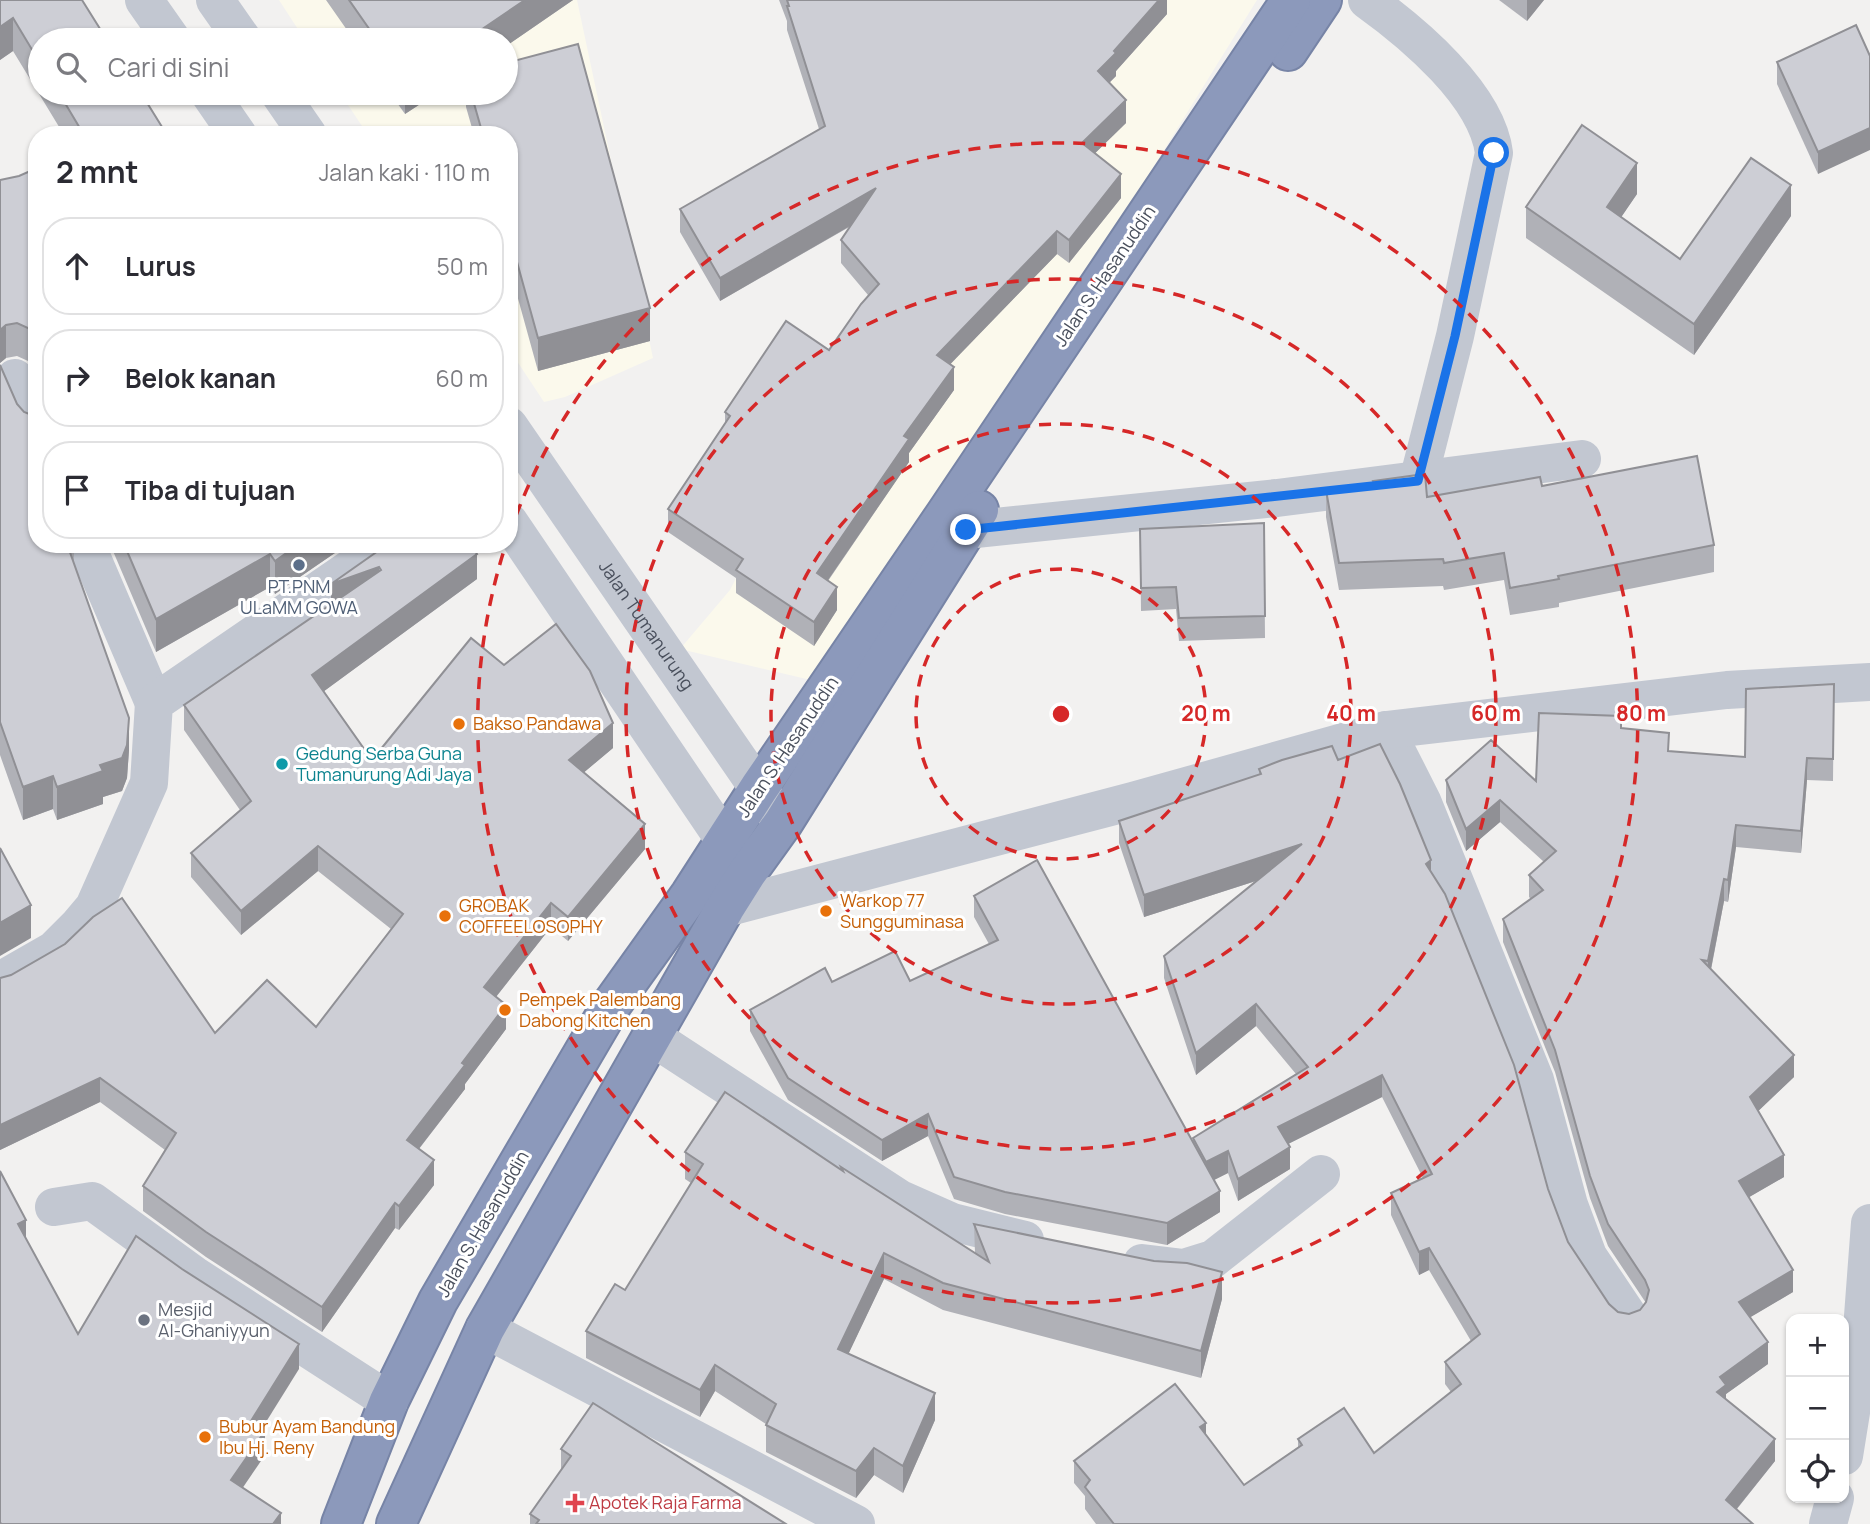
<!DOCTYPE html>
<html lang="id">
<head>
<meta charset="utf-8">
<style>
	body { margin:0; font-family:Manrope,sans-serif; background:#f7f7f7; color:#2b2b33 }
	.controls { position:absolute; right:21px; bottom:21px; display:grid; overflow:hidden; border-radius:14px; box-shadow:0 2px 5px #0004 }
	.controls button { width:63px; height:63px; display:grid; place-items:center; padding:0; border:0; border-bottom:2px solid #e1e1e2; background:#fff; color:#2b2b33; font:35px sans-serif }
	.stop { position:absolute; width:21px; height:21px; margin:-16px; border:5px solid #1a73e8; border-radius:50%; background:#fff }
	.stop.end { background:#1a73e8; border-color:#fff; box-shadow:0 2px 7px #0008 }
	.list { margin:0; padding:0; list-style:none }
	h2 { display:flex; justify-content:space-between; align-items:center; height:91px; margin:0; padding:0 28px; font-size:30px }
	h2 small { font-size:23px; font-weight:400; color:#7c7c81 }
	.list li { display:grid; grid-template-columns:46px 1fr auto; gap:21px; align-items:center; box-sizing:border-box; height:98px; margin:0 14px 14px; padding:0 14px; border:2px solid #e1e1e2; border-radius:28px }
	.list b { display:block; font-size:26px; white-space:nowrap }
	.list em { font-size:23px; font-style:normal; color:#7c7c81 }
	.icon { flex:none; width:38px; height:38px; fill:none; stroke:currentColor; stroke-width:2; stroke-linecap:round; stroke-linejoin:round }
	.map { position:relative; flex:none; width:1870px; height:1524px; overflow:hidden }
	.search { position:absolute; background:#fff; box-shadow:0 2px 5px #0004; left:28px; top:28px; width:490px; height:77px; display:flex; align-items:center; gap:18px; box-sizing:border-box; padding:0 24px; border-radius:38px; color:#7c7c81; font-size:26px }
	.panel { position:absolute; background:#fff; box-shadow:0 2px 5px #0004; left:28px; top:126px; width:490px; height:427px; border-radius:28px }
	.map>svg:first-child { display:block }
</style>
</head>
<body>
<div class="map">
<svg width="1870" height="1524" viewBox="0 0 1870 1524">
	<rect width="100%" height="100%" fill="#f2f1f0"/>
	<g fill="#fbf9ec">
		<polygon points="279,0 577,0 653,358 565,397 544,402 509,349 509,135 368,135 340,93 506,93 506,40 305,40"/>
		<polygon points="1068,0 1257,0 832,685 680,649 730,590 885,283"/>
	</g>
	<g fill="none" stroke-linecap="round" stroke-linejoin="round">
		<defs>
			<g id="highway">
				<polyline points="1288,51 1322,0"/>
				<polyline points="341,1524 389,1401 438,1301 612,1004 690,895 759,788 945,515 1291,0"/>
				<polyline points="396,1524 485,1329 725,908 747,873 783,823 979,510"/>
			</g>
		</defs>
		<use href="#highway" stroke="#7784a6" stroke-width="42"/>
		<g stroke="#c2c7d1" stroke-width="38">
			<polyline points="144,0 172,40"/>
			<polyline points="215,0 243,40"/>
			<path d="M1367,0c46,33 120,95 127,153l-39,183 -37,145"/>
			<polyline points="209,93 238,135"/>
			<polyline points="279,93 308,135"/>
			<polyline points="15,378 37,428"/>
			<path id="s1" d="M509,426l267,388"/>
			<polyline points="509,522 742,866"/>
			<polyline points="966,530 1277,498 1582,459"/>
			<polyline points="86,544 154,703"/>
			<polyline points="1386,730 1422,801 1535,1080 1569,1205 1588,1256 1627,1314"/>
			<polyline points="725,908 1133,801 1386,730 1727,690 1870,682"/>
			<polyline points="0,981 54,950 78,926 94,907 149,783 154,703 386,544"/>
			<polyline points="652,1037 900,1199 952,1222 1025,1240"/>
			<polyline points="54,1207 92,1201 194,1275 389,1401"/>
			<polyline points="1142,1263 1184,1268 1213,1259 1321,1174"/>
			<polyline points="485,1329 856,1524"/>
			<polyline points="1844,1456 1860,1356 1870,1223"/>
			<polyline points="1828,1524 1835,1498"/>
		</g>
		<use href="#highway" stroke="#8c99bb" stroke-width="38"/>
	</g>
	<g fill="#b0b1b7">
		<polygon points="0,0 40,40 40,93 141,93 167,135 64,135 13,51 0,60"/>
		<polygon points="326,0 573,0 506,46 506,40 354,40"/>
		<polygon points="779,0 1167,0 1167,14 1116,71 1116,76 1109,83 1126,123 1095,153 1121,198 1069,263 1057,254 950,364 954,390 909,453 909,462 828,581 837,610 814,646 736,593 736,578 668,532 668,509 725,424 725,412 829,350 868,295 841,263 841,240 851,226 720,301 680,232 680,209 819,129 787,30 787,21"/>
		<polygon points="1499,0 1544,0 1527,21"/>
		<polygon points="1856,25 1818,174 1777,84 1777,62"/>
		<polygon points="390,93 437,93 405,114"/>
		<polygon points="466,93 506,93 650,341 538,371 509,266 509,135 474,135 466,107"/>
		<polygon points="37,168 37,373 28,361 17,356 6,358 0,363 19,176"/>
		<polygon points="1637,194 1621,217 1680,259 1791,216 1694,355 1526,238 1526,207"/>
		<polygon points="0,365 37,544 74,544 74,564 129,750 127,778 122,791 103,797 103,804 57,820 53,809 23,820 0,755"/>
		<polygon points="1542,486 1714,545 1714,572 1559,603 1559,607 1510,615 1504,580 1444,590 1443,586 1339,590 1326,517 1326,490 1427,497"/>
		<polygon points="1264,523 1265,638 1179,641 1176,609 1141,611 1140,529"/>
		<polygon points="110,544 348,544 275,594 270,587 156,652"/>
		<polygon points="388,544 477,579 324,691 372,760 504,665 613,748 583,773 645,849 568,941 551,927 496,997 506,1029 465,1084 465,1089 419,1149 434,1185 399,1230 395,1228 322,1332 206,1257 143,1211 143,1186 165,1150 100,1102 0,1150 0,978 215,1033 316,1027 391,929 318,871 241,935 191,877 191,853 240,810 184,730 184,705 331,605"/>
		<polygon points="1834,684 1833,781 1807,780 1801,853 1736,847 1728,902 1724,901 1711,970 1794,1077 1758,1111 1784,1177 1749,1197 1793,1292 1750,1317 1768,1364 1726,1394 1726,1399 1775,1461 1737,1509 1753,1524 1096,1524 1085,1509 1085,1496 1074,1483 1074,1461 1206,1435 1244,1485 1298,1447 1298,1439 1374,1453 1451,1392 1445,1384 1445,1362 1471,1341 1429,1270 1419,1275 1391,1215 1391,1193 1423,1178 1382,1097 1288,1144 1290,1169 1238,1201 1228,1173 1214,1180 1220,1212 1167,1245 1005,1214 954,1199 928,1136 882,1161 788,1100 750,1031 750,1010 832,982 910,981 989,944 974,917 974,896 1193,1141 1193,1138 1296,1074 1256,1026 1196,1075 1164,978 1164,956 1256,881 1144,917 1119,843 1119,821 1259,775 1259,769 1338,760 1431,872 1568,1242 1609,1304 1618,1312 1629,1314 1640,1310 1646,1303 1608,1246 1590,1198 1555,1072 1503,942 1503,919 1531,899 1529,897 1529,875 1544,862 1500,822 1466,851 1446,802 1446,780 1536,781 1621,728 1669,751 1745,757"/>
		<polygon points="685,1152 841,1170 841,1167 975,1253 974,1224 1222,1299 1201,1378 943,1310 884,1279 848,1354 935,1420 903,1493 874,1475 856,1498 766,1452 766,1424 715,1391 700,1417 586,1358 586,1331 625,1290 691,1183 685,1179"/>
		<polygon points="561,1449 786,1524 530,1524 530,1514 561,1470"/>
	</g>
	<g fill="#909095">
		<polygon points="525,0 573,0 506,46 506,40 466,40"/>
		<polygon points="1159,0 1167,0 1167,14 1116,71 1116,76 1098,94 1098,71 1114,51"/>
		<polygon points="1527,0 1544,0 1527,21"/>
		<polygon points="13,18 13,51 0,60 0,27"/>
		<polygon points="405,93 437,93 405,114"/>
		<polygon points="1126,100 1126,123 1082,166 1082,143"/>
		<polygon points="1870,128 1870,150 1818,174 1818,152"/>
		<polygon points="1637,163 1637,194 1607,238 1607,207"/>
		<polygon points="1121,174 1121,198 1069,263 1069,240"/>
		<polygon points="1791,185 1791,216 1694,355 1694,324"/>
		<polygon points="876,188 876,211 720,301 720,278"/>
		<polygon points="1057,231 1057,254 937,378 937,355"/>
		<polygon points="650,308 650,341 538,371 538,338"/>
		<polygon points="6,325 6,358 0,363 0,330"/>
		<polygon points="954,367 954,390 909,453 909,462 817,596 817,573 904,436"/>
		<polygon points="299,544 348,544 275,594 275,561"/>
		<polygon points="270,554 270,587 156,652 156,619"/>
		<polygon points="477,554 477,579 312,700 312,675"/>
		<polygon points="379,567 379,592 331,608 331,584"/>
		<polygon points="837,587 837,610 814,646 814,622"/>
		<polygon points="129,718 129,750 127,778 122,791 103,797 103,804 57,820 57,787 100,765"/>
		<polygon points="613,723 613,748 569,785 569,760"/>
		<polygon points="1807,758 1807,780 1801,853 1801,831"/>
		<polygon points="53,776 53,809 23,820 23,787"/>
		<polygon points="1500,800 1500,822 1466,851 1466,829"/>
		<polygon points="645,824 645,849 568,941 568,917"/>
		<polygon points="1736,825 1736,847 1728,902 1728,880"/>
		<polygon points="1302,844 1302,866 1144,917 1144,895"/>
		<polygon points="318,846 318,871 241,935 241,911"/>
		<polygon points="1431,860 1431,882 1426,864"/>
		<polygon points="1724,879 1724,901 1708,984 1708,961"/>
		<polygon points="551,903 551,927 484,1012 484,987"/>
		<polygon points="31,905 31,938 0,956 0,923"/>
		<polygon points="1256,1004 1256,1026 1196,1075 1196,1053"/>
		<polygon points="506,1005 506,1029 465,1084 465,1089 407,1164 407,1140 462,1063"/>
		<polygon points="1794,1055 1794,1077 1750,1119 1750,1097"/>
		<polygon points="1382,1075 1382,1097 1278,1149 1278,1127"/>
		<polygon points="100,1078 100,1102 0,1150 0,1125"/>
		<polygon points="928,1114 928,1136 882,1161 882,1140"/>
		<polygon points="1290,1147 1290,1169 1238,1201 1238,1179"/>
		<polygon points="1228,1151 1228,1173 1206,1184 1206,1162"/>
		<polygon points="1784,1155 1784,1177 1739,1203 1739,1181"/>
		<polygon points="434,1160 434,1185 399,1230 399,1206"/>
		<polygon points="1220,1191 1220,1212 1167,1245 1167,1223"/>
		<polygon points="395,1203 395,1228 322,1332 322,1307"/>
		<polygon points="26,1220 26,1244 18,1224"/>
		<polygon points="1429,1248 1429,1270 1419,1275 1419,1252"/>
		<polygon points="884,1253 884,1279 838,1376 838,1349"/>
		<polygon points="1793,1270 1793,1292 1739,1324 1739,1302"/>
		<polygon points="1222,1272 1222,1299 1201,1378 1201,1351"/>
		<polygon points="1768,1342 1768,1364 1726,1394 1726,1407 1717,1392 1720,1377"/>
		<polygon points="299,1344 299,1369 251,1446 251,1421"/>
		<polygon points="715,1365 715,1391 700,1417 700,1390"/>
		<polygon points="935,1393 935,1420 903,1493 903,1466"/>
		<polygon points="1206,1423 1206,1445 1200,1427"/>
		<polygon points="265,1431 265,1455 231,1505 231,1480"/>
		<polygon points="1775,1439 1775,1461 1726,1522 1726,1500"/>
		<polygon points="874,1448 874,1475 856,1498 856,1471"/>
		<polygon points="281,1513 281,1524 273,1524"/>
	</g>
	<g fill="#cdced5" stroke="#909095" stroke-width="2">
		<polygon points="0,0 82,0 107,40 40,40 40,63 13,18 0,27"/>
		<polygon points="349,0 525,0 466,40 377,40"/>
		<polygon points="787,0 1159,0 1114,51 1116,53 1098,71 1126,100 1082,143 1121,174 1069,240 1057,231 937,355 954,367 904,436 909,439 817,573 837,587 814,622 736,570 743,559 668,509 730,416 725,412 786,321 829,350 861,304 879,284 841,240 876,188 720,278 680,209 825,126 787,6 789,6"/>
		<polygon points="1856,25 1870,56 1870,128 1818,152 1777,62"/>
		<polygon points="578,44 650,308 538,338 509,233 509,135 483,135 471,93 506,93 506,63"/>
		<polygon points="59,93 141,93 167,135 84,135"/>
		<polygon points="1582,125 1637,163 1607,207 1680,259 1751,158 1791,185 1694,324 1526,207"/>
		<polygon points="37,168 37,340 28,328 17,323 6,325 0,330 0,180 19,176"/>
		<polygon points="0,365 17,404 24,412 37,417 37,544 67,544 129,718 127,745 122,758 100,765 103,771 57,787 53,776 23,787 0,722"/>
		<polygon points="1697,456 1714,545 1558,576 1559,579 1510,588 1504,553 1444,563 1443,559 1339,563 1326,490 1374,483 1373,481 1425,474 1427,497 1540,477 1542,486"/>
		<polygon points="1264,523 1265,616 1179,618 1176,587 1141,588 1140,529"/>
		<polygon points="124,544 299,544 275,561 270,554 156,619"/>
		<polygon points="388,544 469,544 477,554 312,675 372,760 471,638 504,665 556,624 590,671 613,723 569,760 645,824 568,917 551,903 484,987 506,1005 462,1063 465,1065 407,1140 434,1160 399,1206 395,1203 322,1307 206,1232 143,1186 176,1133 100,1078 0,1125 0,978 11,975 65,944 93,917 122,898 215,1033 267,980 316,1027 403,914 318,846 241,911 191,853 251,801 184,705 381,570 379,567 331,584"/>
		<polygon points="1834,684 1833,759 1807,758 1801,831 1736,825 1728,880 1724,879 1708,961 1702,960 1794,1055 1750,1097 1784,1155 1739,1181 1793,1270 1739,1302 1768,1342 1720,1377 1726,1385 1717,1392 1775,1439 1726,1500 1753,1524 1114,1524 1085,1487 1090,1480 1074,1461 1175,1384 1206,1423 1200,1427 1244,1485 1302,1445 1298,1439 1344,1408 1374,1453 1461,1384 1445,1362 1480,1334 1429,1248 1419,1252 1391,1193 1432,1174 1382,1075 1278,1127 1290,1147 1238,1179 1228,1151 1206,1162 1193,1138 1308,1067 1256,1004 1196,1053 1164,956 1302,844 1144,895 1119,821 1261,774 1259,769 1282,760 1332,746 1338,760 1380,744 1400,784 1431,860 1426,864 1445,894 1514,1065 1548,1189 1568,1242 1609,1304 1618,1312 1629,1314 1640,1310 1646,1302 1649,1290 1645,1280 1608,1224 1590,1176 1555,1050 1503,919 1543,890 1529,875 1556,851 1500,800 1466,829 1446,780 1491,740 1536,781 1539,713 1621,716 1621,728 1669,733 1668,751 1745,757 1746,689"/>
		<polygon points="0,848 31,905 0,923"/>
		<polygon points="1037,860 1220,1191 1167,1223 1005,1192 954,1177 928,1114 882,1140 788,1078 750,1010 825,968 832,982 895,951 910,981 998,940 974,896"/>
		<polygon points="725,1092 843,1171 841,1167 989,1262 974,1224 1154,1261 1187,1263 1222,1272 1201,1351 943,1283 884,1253 838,1349 935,1393 903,1466 874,1448 856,1471 766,1425 776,1404 715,1365 700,1390 586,1331 615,1284 625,1290 703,1164 685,1152"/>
		<polygon points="0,1171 26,1220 18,1224 78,1334 136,1236 182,1269 299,1344 251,1421 265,1431 231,1480 281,1513 273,1524 1,1524 0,1522"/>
		<polygon points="593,1403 786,1524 536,1524 539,1520 530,1514 571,1456 561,1449"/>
	</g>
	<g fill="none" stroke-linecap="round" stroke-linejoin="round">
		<polyline stroke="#1a73e8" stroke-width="9" points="966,530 1418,481 1455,336 1494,153"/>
	</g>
	<g fill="none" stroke="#d62828" stroke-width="3.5" stroke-dasharray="12 9">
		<circle cx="1061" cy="714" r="145"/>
		<circle cx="1061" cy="714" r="290"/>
		<circle cx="1061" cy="714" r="435"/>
		<path d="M509 535A580 580 0 1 1 506 544"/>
	</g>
	<circle fill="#5c6f8a" stroke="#fff" stroke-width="2.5" cx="299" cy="565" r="7"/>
	<g fill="#e8710a" stroke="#fff" stroke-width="2.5">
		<circle cx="459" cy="724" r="7"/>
		<circle cx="826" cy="911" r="7"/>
		<circle cx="445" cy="916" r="7"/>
		<circle cx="505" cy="1010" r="7"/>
		<circle cx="205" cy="1437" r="7"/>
	</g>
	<circle fill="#0f9aa8" stroke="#fff" stroke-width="2.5" cx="282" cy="764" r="7"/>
	<circle fill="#6b7280" stroke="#fff" stroke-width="2.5" cx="144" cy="1320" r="7"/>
	<path fill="#e0444e" stroke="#fff" stroke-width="2.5" d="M571.5 1492.5h7v7h7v7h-7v7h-7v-7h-7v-7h7z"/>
	<g text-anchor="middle" stroke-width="6" stroke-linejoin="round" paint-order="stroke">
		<g font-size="18" fill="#494f5c" stroke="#fff">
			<text transform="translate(1105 276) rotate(-56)" y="6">Jalan S. Hasanuddin</text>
			<text dy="6" stroke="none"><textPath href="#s1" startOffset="242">Jalan Tumanurung</textPath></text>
			<text transform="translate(788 747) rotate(-56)" y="6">Jalan S. Hasanuddin</text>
			<text transform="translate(483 1224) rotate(-60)" y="6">Jalan S. Hasanuddin</text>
		</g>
		<g font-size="18" fill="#4e5e75" stroke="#fff">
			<text x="299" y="593">PT.PNM<tspan x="299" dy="21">ULaMM GOWA</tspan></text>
		</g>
		<g font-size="18" fill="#c56008" stroke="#fff" text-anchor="start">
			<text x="473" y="730">Bakso Pandawa</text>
			<text x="840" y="907">Warkop 77<tspan x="840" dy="21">Sungguminasa</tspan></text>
			<text x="459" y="912">GROBAK<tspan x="459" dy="21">COFFEELOSOPHY</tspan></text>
			<text x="519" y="1006">Pempek Palembang<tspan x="519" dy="21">Dabong Kitchen</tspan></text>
			<text x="219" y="1433">Bubur Ayam Bandung<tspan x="219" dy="21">Ibu Hj. Reny</tspan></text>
		</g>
		<g font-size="18" fill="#0d838f" stroke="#fff" text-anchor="start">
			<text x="296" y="760">Gedung Serba Guna<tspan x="296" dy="21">Tumanurung Adi Jaya</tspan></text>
		</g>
		<g font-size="18" fill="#5b616d" stroke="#fff" text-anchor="start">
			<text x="158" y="1316">Mesjid<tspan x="158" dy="21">Al-Ghaniyyun</tspan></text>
		</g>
		<g font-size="18" fill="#be3a42" stroke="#fff" text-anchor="start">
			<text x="589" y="1509">Apotek Raja Farma</text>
		</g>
	</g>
	<circle cx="1061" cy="714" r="10" fill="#d62828" stroke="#fff" stroke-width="3.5"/>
	<g font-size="21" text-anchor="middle" font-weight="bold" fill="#d62828" stroke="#fff" stroke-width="6" stroke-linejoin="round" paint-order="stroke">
		<text x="1206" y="721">20 m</text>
		<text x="1351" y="721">40 m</text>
		<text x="1496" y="721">60 m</text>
		<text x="1641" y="721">80 m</text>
	</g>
</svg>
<div class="controls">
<button>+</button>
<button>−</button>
<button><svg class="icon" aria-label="locate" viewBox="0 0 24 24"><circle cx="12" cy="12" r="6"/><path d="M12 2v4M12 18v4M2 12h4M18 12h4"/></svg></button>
</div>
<div class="stop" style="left:1494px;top:153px"></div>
<div class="stop end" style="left:966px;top:530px"></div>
<div class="search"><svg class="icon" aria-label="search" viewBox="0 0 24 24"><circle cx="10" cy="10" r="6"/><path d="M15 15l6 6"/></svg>Cari di sini</div>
<section class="panel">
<h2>2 mnt<small>Jalan kaki · 110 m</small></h2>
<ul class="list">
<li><svg class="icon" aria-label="ahead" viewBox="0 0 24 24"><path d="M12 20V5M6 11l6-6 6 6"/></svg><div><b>Lurus</b></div><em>50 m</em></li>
<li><svg class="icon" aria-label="right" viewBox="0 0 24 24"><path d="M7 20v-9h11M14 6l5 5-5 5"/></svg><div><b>Belok kanan</b></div><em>60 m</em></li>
<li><svg class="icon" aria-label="arrive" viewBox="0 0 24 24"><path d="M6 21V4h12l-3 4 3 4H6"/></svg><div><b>Tiba di tujuan</b></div></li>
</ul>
</section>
</div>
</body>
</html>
